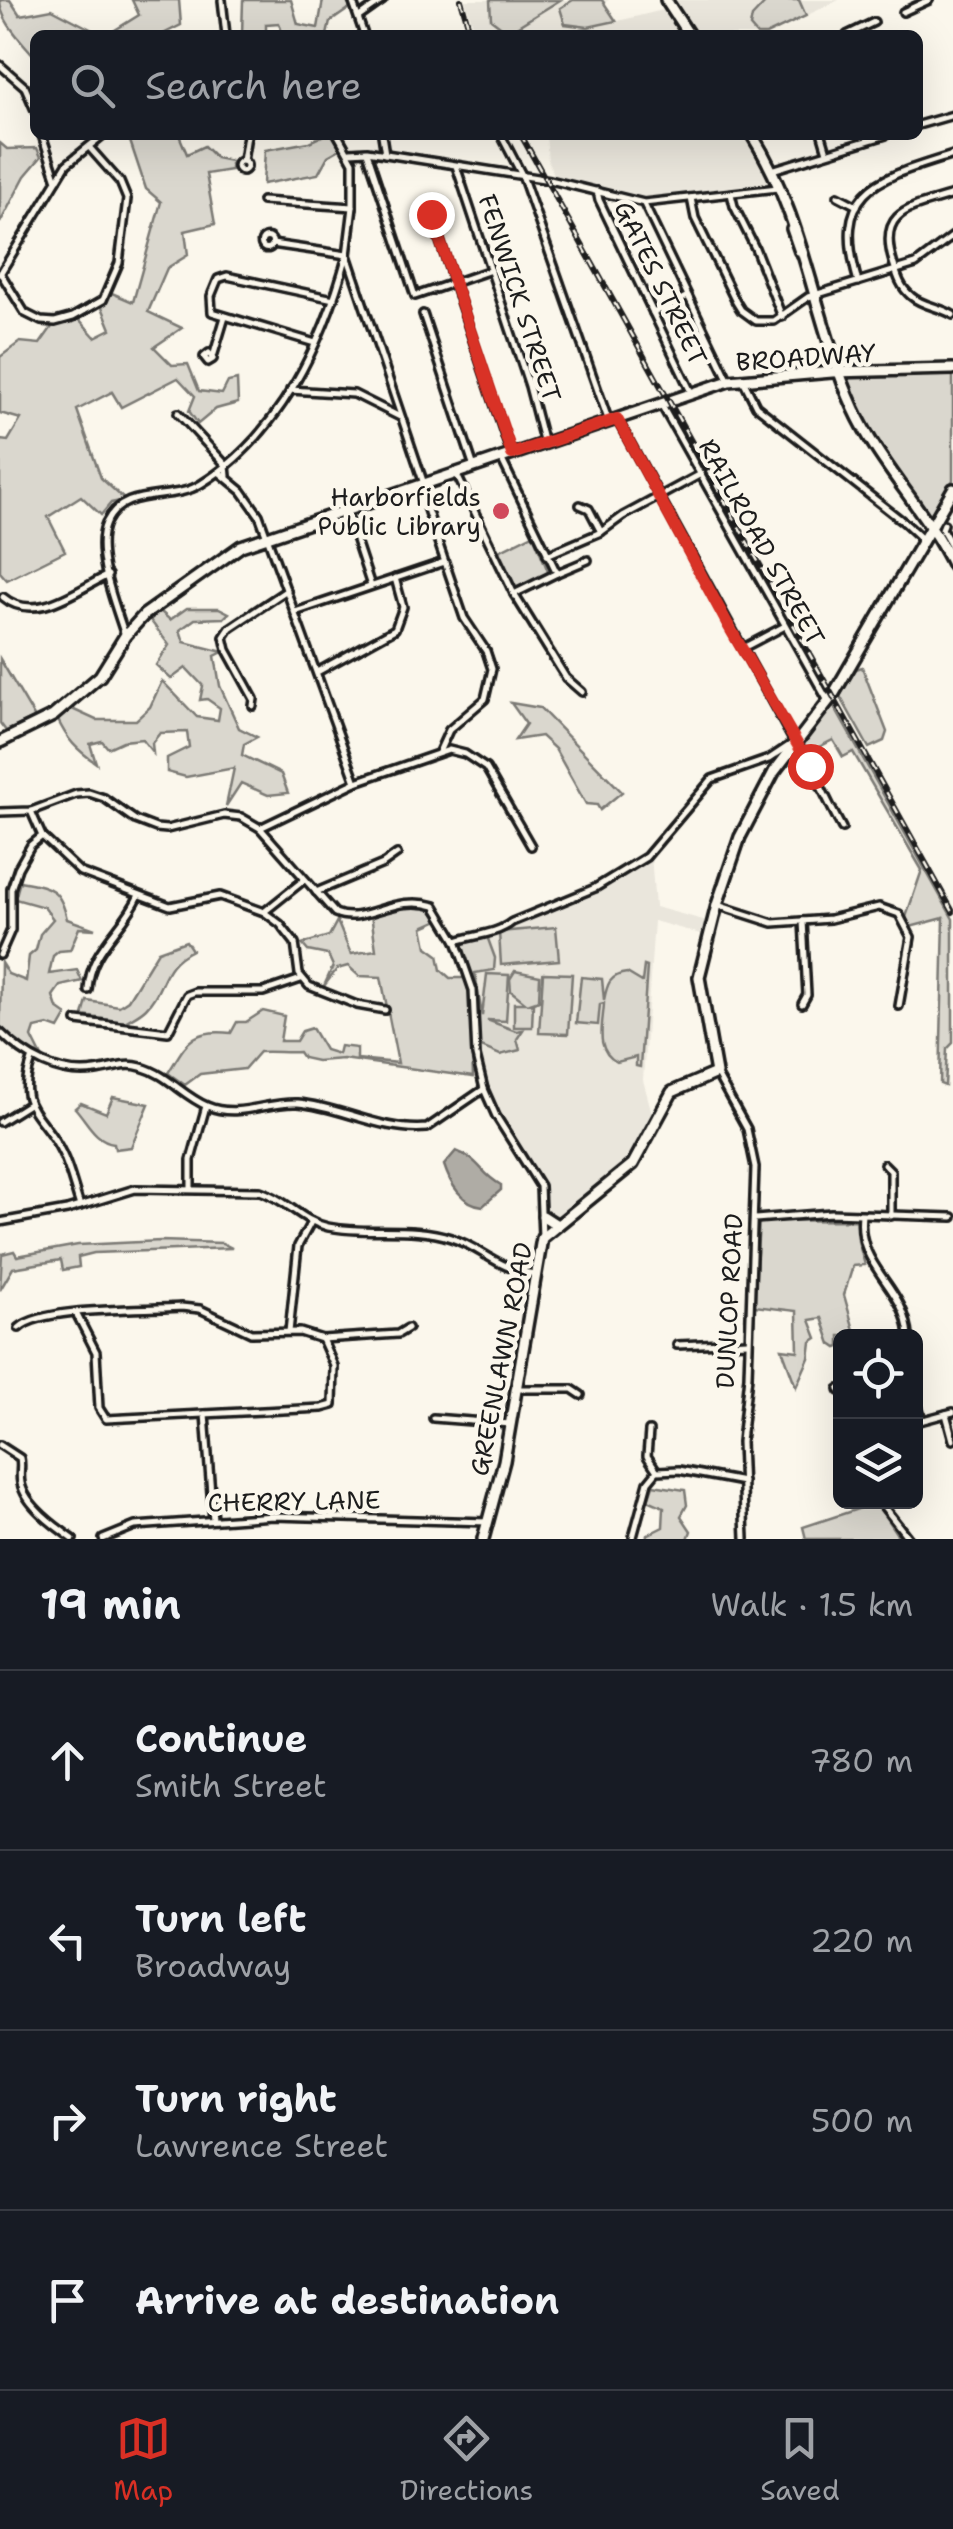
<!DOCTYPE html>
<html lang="en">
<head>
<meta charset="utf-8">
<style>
	body { margin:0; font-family:"Shantell Sans",sans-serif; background:#20242c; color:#f1f3f6 }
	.controls { position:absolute; right:30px; bottom:30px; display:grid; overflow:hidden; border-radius:15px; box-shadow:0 10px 40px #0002 }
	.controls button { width:90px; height:90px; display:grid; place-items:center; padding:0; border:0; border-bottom:2px solid #363941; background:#171b24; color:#f1f3f6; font:50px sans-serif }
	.stop { position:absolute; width:30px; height:30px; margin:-22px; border:8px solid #d93025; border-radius:50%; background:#fff }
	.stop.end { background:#d93025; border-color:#fff; box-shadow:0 2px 10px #0008 }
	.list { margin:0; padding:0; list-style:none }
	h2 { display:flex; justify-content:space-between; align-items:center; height:130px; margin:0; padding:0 40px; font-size:42px }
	h2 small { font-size:32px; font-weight:400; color:#9ea1a6 }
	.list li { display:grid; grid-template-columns:65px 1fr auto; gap:30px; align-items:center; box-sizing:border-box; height:180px; padding:0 40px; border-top:2px solid #363941 }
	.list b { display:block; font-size:38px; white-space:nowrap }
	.list p { margin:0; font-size:32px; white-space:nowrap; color:#9ea1a6 }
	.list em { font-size:32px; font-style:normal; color:#9ea1a6 }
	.icon { flex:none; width:55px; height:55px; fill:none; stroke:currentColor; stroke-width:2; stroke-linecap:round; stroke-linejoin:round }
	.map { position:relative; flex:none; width:953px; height:1539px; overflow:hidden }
	.search { position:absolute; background:#171b24; box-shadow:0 10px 40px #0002; left:30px; right:30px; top:30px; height:110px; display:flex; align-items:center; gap:25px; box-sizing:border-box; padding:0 35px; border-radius:15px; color:#9ea1a6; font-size:38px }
	.sheet { height:850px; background:#171b24 }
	nav { display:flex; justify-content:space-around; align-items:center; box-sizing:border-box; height:140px; border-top:2px solid #363941; background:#171b24; font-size:28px; color:#9ea1a6 }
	nav a { display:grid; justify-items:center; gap:5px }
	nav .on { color:#d93025 }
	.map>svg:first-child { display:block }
</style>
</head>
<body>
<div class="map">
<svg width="953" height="1539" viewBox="0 0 953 1539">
	<rect width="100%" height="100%" fill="#fbf7ec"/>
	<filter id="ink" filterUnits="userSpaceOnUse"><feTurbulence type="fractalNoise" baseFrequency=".01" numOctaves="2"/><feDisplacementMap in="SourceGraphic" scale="20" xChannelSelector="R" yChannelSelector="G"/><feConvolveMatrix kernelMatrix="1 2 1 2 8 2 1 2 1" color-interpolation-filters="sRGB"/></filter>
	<g filter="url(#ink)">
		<g fill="#eae6dc">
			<polygon points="465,0 609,0 605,2 618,21 667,9 683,35 476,35"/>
			<polygon points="673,0 839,0 766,35 696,35"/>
			<polygon points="546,135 746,135 772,183 638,199 555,178 548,161"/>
			<polygon points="651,855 655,907 707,921 704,935 654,921 643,1080 653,1117 638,1149 555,1220 548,1213 537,1175 496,1110 484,1083 480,1068 478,1002 471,970 458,941 502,932 511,924 596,891"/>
		</g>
		<g fill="#dad7ce" stroke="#7b7a75" stroke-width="2.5">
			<path d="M0,0h10l10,15 32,-6 50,26h-67v22c-13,-16 -35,-36 -35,-57z"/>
			<polygon points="132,0 179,0 181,25 161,35 107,35 139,15"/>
			<polygon points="243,0 291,0 298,24 318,28 323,0 346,0 350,8 330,22 327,35 283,35 279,23 266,24 266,35 242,35"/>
			<polygon points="490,0 560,0 505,34 504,29 491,19"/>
			<polygon points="573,0 602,0 616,21 588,27 565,24 560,8"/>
			<polygon points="768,0 799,0 806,16 766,35 757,35 750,27 752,17"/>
			<polygon points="128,135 179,135 187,154 204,146 216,158 231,161 231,170 206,174 215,224 185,231 188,255 167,268 148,312 182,328 154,347 172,365 188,364 199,391 222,394 228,382 237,380 238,403 216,409 198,424 189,411 195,396 178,378 121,407 112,392 77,410 101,478 125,500 111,503 101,515 81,496 48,517 65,551 7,580 0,572 0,440 8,441 21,419 0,413 0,357 20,342 40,344 54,324 78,318 95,337 111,329 102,307 112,293 133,302 161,202 146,189"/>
			<polygon points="324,135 332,135 342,148 328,156 318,174 263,184 265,150 309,142"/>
			<polygon points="0,143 7,149 37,148 41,157 25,176 0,223"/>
			<polygon points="953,371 953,480 929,521 877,446 845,380 848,374"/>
			<polygon points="533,534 549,574 515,590 497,552"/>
			<path d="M187,608h32l10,5 -5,5 -29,1 -15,11 4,12 39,10 -8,4 5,30 19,42 18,9 -13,7 -2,11 39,19 7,19 -20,2 -27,-12 -15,23 8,-38 -48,9 -19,-5v-14l22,-11 -2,-15 -27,1 -8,10 1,10 -11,-14 -19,2 -15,7 -6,-7 -12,3 6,19c-19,-13 -29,-23 -39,-45l15,-9 24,11h40l14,-13 12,-26 35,36 21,3 2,-12 -13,-9 -7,1 3,-14 -17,-18 -15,11 -15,-14 13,-20 -19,-25 10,-9 10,9z"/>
			<polygon points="0,659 35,718 6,731 0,723"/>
			<polygon points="862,667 887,732 884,741 869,748 840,696 856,669"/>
			<polygon points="511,703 540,708 622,792 600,810 597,805 586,804 555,749 541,736 515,740 526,724"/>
			<polygon points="832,703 953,919 953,1043 947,1049 945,1086 940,1084 944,918 910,927 906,917 922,870 853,752 843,757 833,740 809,752 802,742"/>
			<path d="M20,881c30,6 40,6 47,38l28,10 -16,-1 -9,22 -11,1 -6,5 -4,18 28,-4 5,11 -22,5 -7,10 4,12 10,7 -8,14 -11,-4 -13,3 -3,9 9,18 -16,-5 -25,-24 1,-63 7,11 18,7 3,-25 7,-6 4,-16 13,-15 -9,-12 -29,-8z"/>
			<path d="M414,904l15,3 10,13 -16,7 4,20 11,8 3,15 9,8h15l5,19 3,80 -130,-18 -26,2 -14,-3 -4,-6c-14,1 -26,-1 -40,0l-15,17 -44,5 -15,11 -17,-12c20,-32 23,-44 63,-40l6,-11h9l17,-11 21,5 -4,25h16l6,-10 10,-3 13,22 13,4 2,-8 17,2v11l41,4 -17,-86 -22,-1 -11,-10 -11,3 -13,17 9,-20 -5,-11 -20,-4 -6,-7 27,-8 8,-15 14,33 25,-4 -5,-36z"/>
			<polygon points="556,927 559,960 501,965 499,932"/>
			<polygon points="484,929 496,930 488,939 495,958 494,970 475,973 482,1016 487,974 509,975 506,1021 487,1020 516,1031 523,1030 517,1039 520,1050 500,1055 479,1046 477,1002 460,937"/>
			<path d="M186,941l6,9c-33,16 -25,37 -46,58 -6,6 -15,10 -21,14l-42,-6 4,-15 32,5 9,-6 30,-49z"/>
			<path d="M644,966l3,1 -7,100 -4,-1v-9l-19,5c-23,-12 -14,-37 -13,-59l-4,1 -2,21 -22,-2 5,-46 21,2 2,21c3,-15 5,-25 23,-27l15,9z"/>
			<polygon points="515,971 540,976 539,1000 530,1003 533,1004 532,1027 514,1027 514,1003 526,1003 511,991 510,979"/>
			<polygon points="543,973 572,974 568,1034 539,1033"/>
			<path d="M113,1097l36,7 -18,43 -16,2 -1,-6c-19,-2 -27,-22 -39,-35l6,-5 25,10z"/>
			<polygon points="858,1220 858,1241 865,1265 853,1266 844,1295 854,1330 849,1336 840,1336 840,1347 837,1348 831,1344 822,1318 810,1320 817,1338 811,1342 809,1358 796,1387 782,1349 798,1351 797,1311 754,1306 759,1221"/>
			<polygon points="161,1241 222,1243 232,1248 94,1253 78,1257 79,1267 63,1270 61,1260 13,1268 0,1290 2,1254 14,1251 17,1256 78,1245"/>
			<polygon points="653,1485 685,1490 687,1505 681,1516 691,1531 688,1539 646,1539 647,1535 663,1527 664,1507 648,1500"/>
			<polygon points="876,1503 900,1539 806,1539 803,1527"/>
		</g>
		<path fill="#afaca5" stroke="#74726e" stroke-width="2.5" d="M456,1151c25,9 23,22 45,34v5l-18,16c-21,-2 -33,-22 -39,-41z"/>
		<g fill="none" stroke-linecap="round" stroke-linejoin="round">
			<defs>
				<g id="minor">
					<polyline points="222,0 226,35"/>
					<polyline points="352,0 364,35"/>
					<polyline points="903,12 929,0"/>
					<polyline points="359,17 383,0"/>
					<polyline points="847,35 874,22"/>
					<polyline points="0,65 25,87 35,110"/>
					<polyline points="918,125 953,115"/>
					<polyline points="42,135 57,180"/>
					<polyline points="338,135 353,162 353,207 347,255 424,484"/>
					<polyline points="382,135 385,154"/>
					<polyline points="501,135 522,175 609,422"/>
					<polyline points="822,135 827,152"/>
					<polyline points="350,152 367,151 550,180 644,203 778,188"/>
					<polyline points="367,152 415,296 491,270"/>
					<circle cx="242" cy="166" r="5"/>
					<polyline points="243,161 247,135"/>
					<polyline points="456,166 529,386 544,444"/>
					<polyline points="772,170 886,135"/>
					<polyline points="597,191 599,200 691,392"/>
					<polyline points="731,194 734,206 755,248 782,317"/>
					<path d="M953,195c-41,13 -76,14 -60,67 4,13 7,25 18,34 11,10 29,11 42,19"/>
					<polyline points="838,196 857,206"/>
					<polyline points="691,198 695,218 736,302 741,310 756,321 774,321 808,297 916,264 953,236"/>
					<polyline points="262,201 353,207"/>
					<polyline points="644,204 728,379"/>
					<polyline points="431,214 511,454"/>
					<polyline points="790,229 798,252"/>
					<circle cx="267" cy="243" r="5.5"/>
					<polyline points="0,274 67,164 103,135"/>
					<polyline points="1,274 25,313 41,321 55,322 73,317 103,300 119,263 127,199 120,182 89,147"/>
					<path d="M858,282c-27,-94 19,-103 95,-127"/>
					<polyline points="653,313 688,296"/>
					<polyline points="423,314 474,467"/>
					<polyline points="315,343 212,312 211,296 218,279 227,276 334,299"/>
					<polygon points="209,353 213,359 208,362 204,357"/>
					<polyline points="213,357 225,317"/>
					<polyline points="744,382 756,406 905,523 919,536 921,544"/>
					<polyline points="290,390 354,394 400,417"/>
					<polyline points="662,406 828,701"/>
					<polyline points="178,413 226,465 227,476"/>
					<path d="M617,419l177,323c20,25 32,58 48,86"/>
					<polyline points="501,458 557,573 514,594"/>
					<polyline points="219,472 242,491 259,515 356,782"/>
					<polyline points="456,473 514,594 566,678 582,692"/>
					<polyline points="419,486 464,618 486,651 492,669 485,699 449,730 439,752"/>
					<polyline points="580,505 589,509 601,532"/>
					<polyline points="346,510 371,586"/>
					<polyline points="944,524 942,529 953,548"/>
					<polyline points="547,555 601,532 623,516 701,474"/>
					<polyline points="557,573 588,560"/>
					<path d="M3,597c32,27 74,-7 105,-22"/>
					<polyline points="295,612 444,562"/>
					<path d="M125,636c-9,-30 -32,-84 -19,-113 18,-38 65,-20 95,-39 79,-48 123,-144 146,-229l-75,-11"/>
					<polyline points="743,648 785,626"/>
					<polyline points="317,672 395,629 403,607 395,578"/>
					<polyline points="253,706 254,699 227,650 224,637 230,628 287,590"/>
					<polyline points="31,811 42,836 80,872 170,906 220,896 264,912 280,924 295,943 299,974 309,986 357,1005 385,1010"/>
					<path d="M0,812l31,-1 45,-17 13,-1 15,5 31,22 21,8 11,1 57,-14 17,2 19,11 75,85c30,13 58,-20 100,-7l21,35 17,49 3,66 8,33 12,27 44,70 2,51"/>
					<polyline points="260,828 356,782 449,750 465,754 486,768 531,846"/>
					<polyline points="316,892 383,864 397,854"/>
					<polyline points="717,905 773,923 830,919 879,907 899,914 911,937 899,1006"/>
					<polyline points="264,912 304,880"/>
					<path d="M456,941c19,-6 41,-7 56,-19l83,-34 51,-31 66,-78 57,-20 24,-16"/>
					<polyline points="0,955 11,930 11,889 18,868 31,845 42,836"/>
					<path d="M88,990c2,-42 35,-59 51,-95"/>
					<polyline points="802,1004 807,995 803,921"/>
					<polyline points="77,1021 168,1032 187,995 195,992 263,992 301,979"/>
					<path d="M0,1032c25,25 59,45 96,39 16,-2 29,-9 45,-4 26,7 42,29 66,39 32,13 60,-5 91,-3 44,4 84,29 129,25l57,-39"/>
					<path d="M32,1060c-18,50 12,54 30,93 8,16 12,35 18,53"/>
					<polyline points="716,1073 747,1129 755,1167 748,1376 741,1442 745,1539"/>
					<polyline points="0,1122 27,1105"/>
					<polyline points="884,1164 891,1171 891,1216"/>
					<polyline points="191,1188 191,1160 206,1106"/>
					<path d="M862,1215c-6,53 43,70 47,121"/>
					<polyline points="755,1219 831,1213 953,1217"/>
					<path d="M0,1222l67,-12 68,-21 125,2c26,8 41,30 68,36 39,8 84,-2 123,11 34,11 43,30 84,36"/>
					<polyline points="76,1313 96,1352 99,1408 106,1419 322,1408 333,1405 334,1366 322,1339"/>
					<path d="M19,1328c24,-22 127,-18 162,-21l19,2 51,24 49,-1 22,7 76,-5 10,-6"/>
					<polyline points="289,1332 298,1246 311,1222"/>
					<polyline points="677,1345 748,1342"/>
					<polyline points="517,1389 572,1389 581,1395"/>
					<polyline points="839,1389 840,1391"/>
					<polyline points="916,1399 922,1420"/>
					<polyline points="205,1414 213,1520"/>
					<polyline points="946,1414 953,1440"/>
					<polyline points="433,1418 510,1424"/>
					<polyline points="916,1422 953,1412"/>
					<polyline points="649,1431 647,1456 657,1471"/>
					<path d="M0,1445l20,13c2,8 -1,16 1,25 4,22 35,44 52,56"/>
					<polyline points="880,1502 909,1539"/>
					<polyline points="633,1537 648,1482 657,1471 679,1470 743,1482"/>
					<polyline points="103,1539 135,1526 273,1516 488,1522"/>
				</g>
				<g id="secondary">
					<polyline points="666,0 689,35"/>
					<path d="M752,135c54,86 61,184 102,274 26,57 72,101 99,157"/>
					<polyline points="0,742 53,716 100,676 125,636 144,615 241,546 729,381 832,372 953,369"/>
					<polyline points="543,1216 557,1225"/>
					<polyline points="483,1539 504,1461 542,1238 633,1164 672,1092 716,1073 699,977 717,905 740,837 774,772 833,695 953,489"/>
				</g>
			</defs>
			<use href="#minor" stroke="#1c1c1c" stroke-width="12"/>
			<use href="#secondary" stroke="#1c1c1c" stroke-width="16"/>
			<use href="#minor" stroke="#fbf7ec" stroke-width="5"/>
			<use href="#secondary" stroke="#fbf7ec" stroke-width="9"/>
			<defs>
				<g id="rail">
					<polyline points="461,0 471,35"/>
					<polyline points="521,135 953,912"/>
				</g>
			</defs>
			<use href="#rail" stroke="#1c1c1c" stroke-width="6"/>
			<use href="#rail" stroke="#fbf7ec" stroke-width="2.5" stroke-dasharray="8" stroke-linecap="butt"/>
		</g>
	</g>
	<g fill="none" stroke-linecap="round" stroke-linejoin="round" filter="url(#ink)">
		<polyline stroke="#d93025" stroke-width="12" points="431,214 512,454 617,419 728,625 810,766"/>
	</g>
	<circle fill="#d1495b" stroke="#fbf7ec" stroke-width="4" cx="501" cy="511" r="10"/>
	<g text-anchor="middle" stroke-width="9" stroke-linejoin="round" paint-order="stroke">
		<g font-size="25" fill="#1c1c1c" stroke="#fbf7ec">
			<text transform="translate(661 283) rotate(64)" y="9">GATES STREET</text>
			<text transform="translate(520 298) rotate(72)" y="9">FENWICK STREET</text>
			<text transform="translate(806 357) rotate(-4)" y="9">BROADWAY</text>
			<text transform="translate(762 542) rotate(61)" y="9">RAILROAD STREET</text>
			<text transform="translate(729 1301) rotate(-87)" y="9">DUNLOP ROAD</text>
			<text transform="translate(501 1359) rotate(-79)" y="9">GREENLAWN ROAD</text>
			<text transform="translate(294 1501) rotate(-1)" y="9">CHERRY LANE</text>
		</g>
		<g font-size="25" fill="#1c1c1c" stroke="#fbf7ec" text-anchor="end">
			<text x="481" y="506">Harborfields<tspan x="481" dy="29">Public Library</tspan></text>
		</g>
	</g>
</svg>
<div class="controls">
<button><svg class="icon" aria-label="locate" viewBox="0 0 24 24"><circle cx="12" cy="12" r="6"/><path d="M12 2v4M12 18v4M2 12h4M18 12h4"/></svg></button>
<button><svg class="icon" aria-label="layers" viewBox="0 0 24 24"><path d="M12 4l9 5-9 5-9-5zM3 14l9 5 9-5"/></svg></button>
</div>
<div class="stop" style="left:810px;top:766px"></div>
<div class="stop end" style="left:431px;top:214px"></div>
<div class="search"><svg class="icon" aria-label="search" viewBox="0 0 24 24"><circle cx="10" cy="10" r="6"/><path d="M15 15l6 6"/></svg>Search here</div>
</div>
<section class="sheet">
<h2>19 min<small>Walk · 1.5 km</small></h2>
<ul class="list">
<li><svg class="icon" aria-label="ahead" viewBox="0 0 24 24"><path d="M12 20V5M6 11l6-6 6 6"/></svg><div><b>Continue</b><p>Smith Street</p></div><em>780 m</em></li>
<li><svg class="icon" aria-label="left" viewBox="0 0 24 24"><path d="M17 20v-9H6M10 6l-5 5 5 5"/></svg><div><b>Turn left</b><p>Broadway</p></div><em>220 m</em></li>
<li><svg class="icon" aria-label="right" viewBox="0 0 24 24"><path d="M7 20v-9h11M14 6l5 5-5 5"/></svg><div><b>Turn right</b><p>Lawrence Street</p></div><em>500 m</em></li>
<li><svg class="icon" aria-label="arrive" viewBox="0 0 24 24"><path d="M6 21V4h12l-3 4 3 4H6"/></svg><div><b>Arrive at destination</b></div></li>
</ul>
</section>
<nav>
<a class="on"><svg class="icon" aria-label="map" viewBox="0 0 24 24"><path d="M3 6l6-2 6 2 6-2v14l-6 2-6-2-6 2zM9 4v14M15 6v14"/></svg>Map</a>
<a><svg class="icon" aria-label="directions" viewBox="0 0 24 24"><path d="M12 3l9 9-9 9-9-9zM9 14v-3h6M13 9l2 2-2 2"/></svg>Directions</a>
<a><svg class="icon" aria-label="saved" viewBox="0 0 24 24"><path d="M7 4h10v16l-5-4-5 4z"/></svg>Saved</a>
</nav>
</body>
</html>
